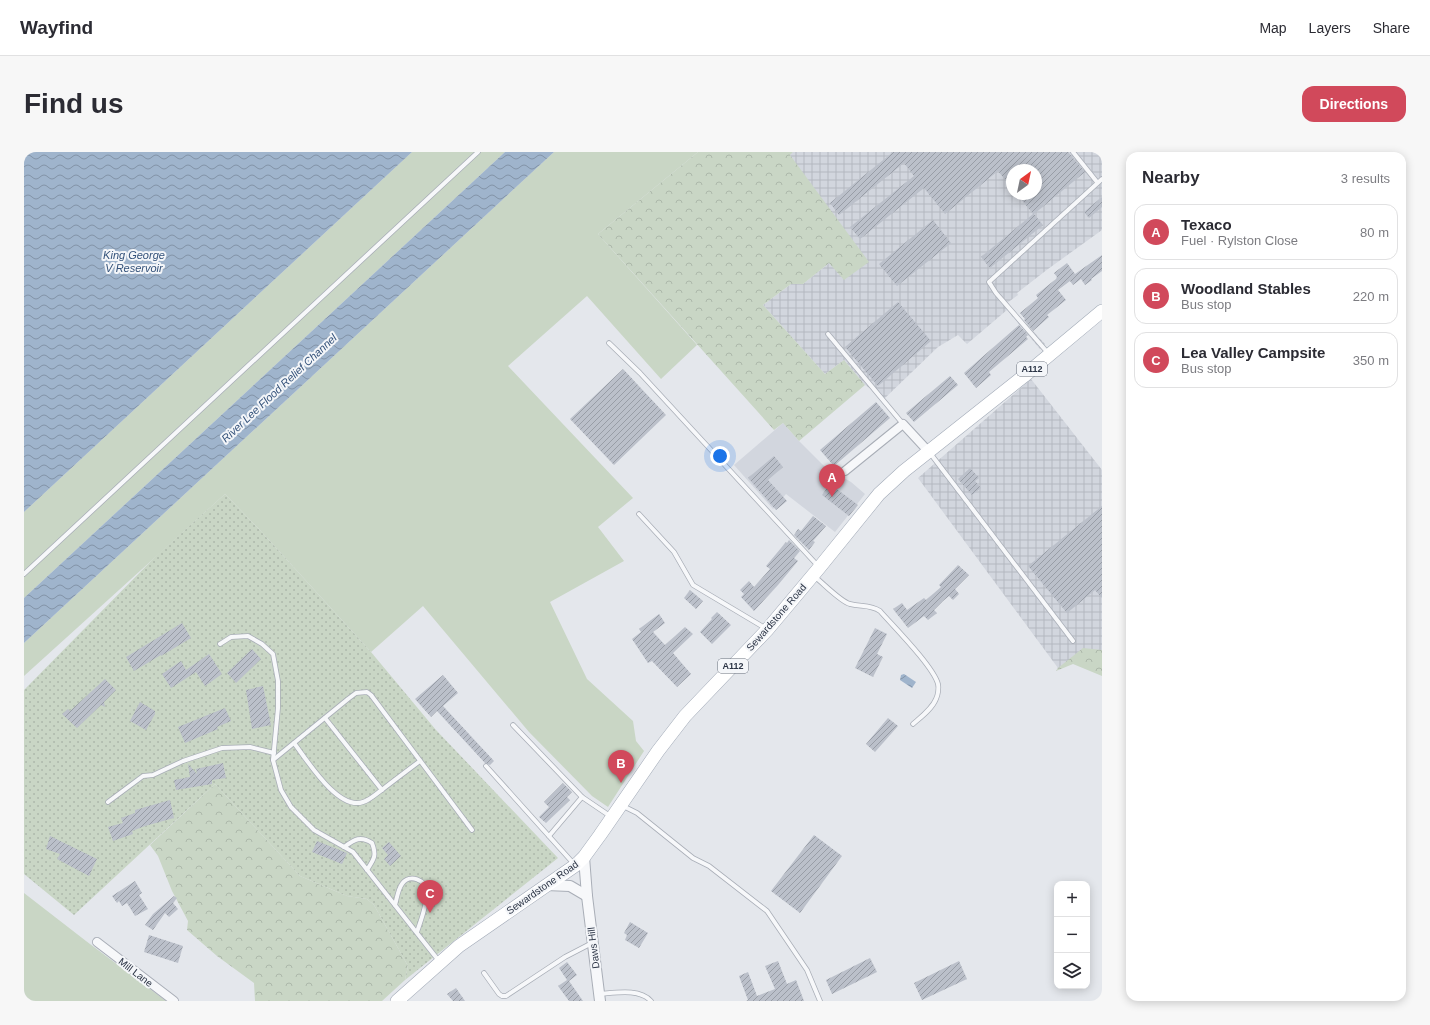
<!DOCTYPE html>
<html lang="en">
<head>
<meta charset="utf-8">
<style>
	body { margin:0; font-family:Helvetica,sans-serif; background:#f7f7f7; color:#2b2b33 }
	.controls { position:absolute; right:12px; bottom:12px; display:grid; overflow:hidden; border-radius:8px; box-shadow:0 2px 10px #0003 }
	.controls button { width:36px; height:36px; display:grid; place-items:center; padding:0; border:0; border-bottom:1px solid #e1e1e2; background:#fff; color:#2b2b33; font:20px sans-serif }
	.compass { position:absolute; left:982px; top:12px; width:36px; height:36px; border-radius:50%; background:#fff; box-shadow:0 2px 10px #0003; rotate:33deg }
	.you { position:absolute; left:696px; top:304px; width:14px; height:14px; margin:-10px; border:3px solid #fff; border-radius:50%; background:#1a73e8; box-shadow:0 0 0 6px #1a73e833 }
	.badge { display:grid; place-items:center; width:26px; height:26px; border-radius:50%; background:#d1495b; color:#fff; font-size:13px; font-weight:700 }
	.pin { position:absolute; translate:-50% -33px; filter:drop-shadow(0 1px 2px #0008) }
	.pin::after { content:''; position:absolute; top:21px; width:14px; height:12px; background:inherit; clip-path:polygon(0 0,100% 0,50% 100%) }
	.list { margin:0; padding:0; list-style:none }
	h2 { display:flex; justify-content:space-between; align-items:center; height:52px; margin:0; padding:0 16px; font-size:17px }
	h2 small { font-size:13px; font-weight:400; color:#7c7c81 }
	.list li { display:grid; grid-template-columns:26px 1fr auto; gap:12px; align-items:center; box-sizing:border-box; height:56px; margin:0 8px 8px; padding:0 8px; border:1px solid #e1e1e2; border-radius:12px }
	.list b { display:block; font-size:15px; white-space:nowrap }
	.list p { margin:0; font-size:13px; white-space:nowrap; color:#7c7c81 }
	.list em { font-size:13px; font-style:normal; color:#7c7c81 }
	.icon { flex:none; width:22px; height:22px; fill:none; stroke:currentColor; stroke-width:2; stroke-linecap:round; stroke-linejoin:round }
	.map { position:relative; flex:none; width:1078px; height:849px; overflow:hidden; border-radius:12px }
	header { display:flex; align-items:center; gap:24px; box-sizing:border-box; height:56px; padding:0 20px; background:#fff; border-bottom:1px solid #e1e1e2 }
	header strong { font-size:19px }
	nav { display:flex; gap:22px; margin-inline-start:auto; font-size:14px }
	.intro { display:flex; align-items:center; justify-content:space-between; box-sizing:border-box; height:96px; padding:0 24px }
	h1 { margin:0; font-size:28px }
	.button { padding:10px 18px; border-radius:12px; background:#d1495b; color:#fff; font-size:14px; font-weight:700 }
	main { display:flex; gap:24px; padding:0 24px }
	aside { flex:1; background:#fff; border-radius:12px; box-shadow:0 2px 10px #0003 }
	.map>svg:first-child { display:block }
</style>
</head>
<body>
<header>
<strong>Wayfind</strong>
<nav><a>Map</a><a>Layers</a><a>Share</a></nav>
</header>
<div class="intro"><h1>Find us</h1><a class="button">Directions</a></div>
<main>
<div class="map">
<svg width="1078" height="849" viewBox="0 0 1078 849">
	<defs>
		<pattern id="industrial-grid" width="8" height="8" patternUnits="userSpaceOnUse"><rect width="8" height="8" fill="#d2d6de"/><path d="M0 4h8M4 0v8" fill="none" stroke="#b4b8c0"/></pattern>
		<pattern id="forest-crowns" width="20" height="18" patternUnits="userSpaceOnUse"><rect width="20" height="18" fill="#c9d6c5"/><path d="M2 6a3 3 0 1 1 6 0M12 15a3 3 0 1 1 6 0" fill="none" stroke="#adb8ab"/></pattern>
		<pattern id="park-dots" width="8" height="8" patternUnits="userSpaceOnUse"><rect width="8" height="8" fill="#c9d6c5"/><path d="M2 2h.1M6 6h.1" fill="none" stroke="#adb8ab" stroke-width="1.8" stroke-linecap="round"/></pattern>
		<pattern id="water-waves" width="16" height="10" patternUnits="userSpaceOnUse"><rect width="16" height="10" fill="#9fb4cc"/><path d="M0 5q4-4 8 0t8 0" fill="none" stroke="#8293a7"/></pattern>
		<pattern id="building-hatch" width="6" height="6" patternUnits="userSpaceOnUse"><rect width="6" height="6" fill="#bbc0ca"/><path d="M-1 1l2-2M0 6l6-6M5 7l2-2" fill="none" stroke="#989da6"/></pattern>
	</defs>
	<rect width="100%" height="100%" fill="#e4e7ec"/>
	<polygon fill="#d2d6de" points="759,271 775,289 801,315 827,330 841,342 811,380 762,342 749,357 710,313"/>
	<g fill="url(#industrial-grid)" fill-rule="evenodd">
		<path d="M769,0h309v78l-54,39 -31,24 1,2 -11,8 38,41 -5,5 -33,-39 -40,34 -9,-9 -20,12 -53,51 -20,-13 -21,-25 -19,14 -62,-69 28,-21h12l26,-21 -39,-109zM988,18h24v24h-24z"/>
		<polygon points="1007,227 1078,318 1078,505 1054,505 1034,516 894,326"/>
	</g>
	<g fill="#c9d6c5">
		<polygon points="388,0 481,0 0,446 0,360"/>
		<polygon points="530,0 674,0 574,82 673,193 637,227 563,144 484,214 609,346 574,375 600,409 526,450 563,527 609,569 612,589 620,599 584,655 568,644 505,580 399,454 347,500 234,376 201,342 0,524 0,491"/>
		<polygon points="0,741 62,789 142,849 0,849"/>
	</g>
	<g fill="url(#forest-crowns)">
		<polygon points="674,0 769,0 766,3 845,110 820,128 805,111 779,132 767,132 739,153 801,222 820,208 841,233 775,289 759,271 750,278 574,82"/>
		<polygon points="1059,496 1078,498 1078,524 1049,512 1032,519 1034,516"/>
		<polygon points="191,632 276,724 323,744 343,747 350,753 384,814 381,828 358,849 231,849 230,831 193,804 163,778 164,769 148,739 134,704 126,693"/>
	</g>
	<polygon fill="url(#park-dots)" points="201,342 234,376 347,500 412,578 534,706 381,828 384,814 350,753 343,747 323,744 276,724 191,632 50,763 0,722 0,538 132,404"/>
	<g fill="url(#water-waves)">
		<polygon points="0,0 388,0 0,360"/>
		<polygon points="481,0 530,0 0,491 0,446"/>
		<polygon points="880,522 892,530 888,536 876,528 877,523"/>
	</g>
	<g fill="url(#building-hatch)">
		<polygon points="869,0 1044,0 1061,20 1010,62 1019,73 966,116 957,105 1009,62 993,42 1012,42 1012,18 988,18 988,36 974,19 921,62 900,36 836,87 826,75 890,24 880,11 815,63 806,51"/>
		<polygon points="1078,45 1078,55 1065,66 1060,60"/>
		<polygon points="909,68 927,91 873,134 855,112"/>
		<polygon points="1078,103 1078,119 1067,127 1068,128 1061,133 1057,127 1049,133 1046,129 1034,138 1042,148 1023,163 1025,165 1009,179 1000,168 1001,167 996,161 1014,146 1012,143 1032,127 1033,125 1030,121 1043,111 1051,122"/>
		<polygon points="874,150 907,189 854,234 821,195"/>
		<polygon points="995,173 1004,183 1002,185 1004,187 965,220 967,223 952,236 940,221"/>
		<polygon points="599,217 642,263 590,313 546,267"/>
		<polygon points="926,224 934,233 890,270 882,261"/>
		<polygon points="852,250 866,266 810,314 796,298"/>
		<polygon points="750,304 759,315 744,328 763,349 752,358 724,326"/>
		<polygon points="946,316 955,326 951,329 957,336 948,343 934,327"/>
		<polygon points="806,332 834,353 825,364 798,343"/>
		<polygon points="1078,354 1078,446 1071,438 1043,461 1004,414"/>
		<polygon points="789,364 802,374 789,389 791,390 785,398 770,383 774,377 777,379"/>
		<polygon points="765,388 776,399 770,406 774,409 754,433 730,459 717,445 720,442 716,438 725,429 730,435 746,417 742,414 762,390 763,391"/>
		<polygon points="934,413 945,423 931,437 935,442 929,448 925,444 919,449 910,458 913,461 904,468 900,464 884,476 869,457 878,451 883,458 900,446 902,448 917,435 915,433"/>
		<polygon points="666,438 679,449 672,457 660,446"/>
		<polygon points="693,460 707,473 688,492 676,480 688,467 687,466"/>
		<polygon points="635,462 641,471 629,480 641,493 661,475 669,482 649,501 667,522 653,535 628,509 624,511 608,487 617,480 615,477"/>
		<polygon points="158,471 167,486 137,504 137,503 110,519 102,505"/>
		<polygon points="851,476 863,482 853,502 859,505 849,525 831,516"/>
		<polygon points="228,497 237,507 212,531 203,521"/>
		<polygon points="185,502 198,522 181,534 172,520 147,536 138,522 157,509 162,518"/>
		<polygon points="419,523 434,541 419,554 470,609 466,613 461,611 413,559 407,565 391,547"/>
		<polygon points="81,527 92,538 80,550 81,555 77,553 53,576 38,562 44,557 46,559"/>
		<polygon points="239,534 247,573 228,577 222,538"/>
		<polygon points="116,550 131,559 131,562 122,578 106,569"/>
		<polygon points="201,556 207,569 193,575 194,577 161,591 154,575"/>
		<polygon points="864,566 874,574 851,600 842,592"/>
		<polygon points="199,611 202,626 188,628 188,632 152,638 150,628 166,625 164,612 173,622 172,617"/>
		<polygon points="539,631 548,640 543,645 546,648 522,671 515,665 525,655 520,650"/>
		<polygon points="146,648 150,666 121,674 108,679 109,682 89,689 84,675 99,671 97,666 111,661 111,658"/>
		<polygon points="790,683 818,704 776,761 747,739"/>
		<polygon points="26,684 73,707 65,724 33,707 36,702 22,697"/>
		<polygon points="293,689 323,701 318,712 288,700"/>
		<polygon points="365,690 377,704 366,714 360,707 364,703 358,696"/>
		<polygon points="111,729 118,741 115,743 124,757 111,764 103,751 98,754 95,749 93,751 88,744"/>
		<polygon points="150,744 153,746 149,751 154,757 145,765 141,761 129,778 121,773 129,762"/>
		<polygon points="606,770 624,781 615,796 601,788 603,783 600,781"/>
		<polygon points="125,783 159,794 154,811 120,800"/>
		<polygon points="846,806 853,820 808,842 802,828"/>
		<polygon points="754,809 763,832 772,828 780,849 722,849 724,848 715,824 724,820 733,844 751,837 741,814"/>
		<polygon points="935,809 943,827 898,848 890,831"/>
		<polygon points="543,810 553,823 545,829 559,849 545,849 534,834 543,828 535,816"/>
		<polygon points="432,836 441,849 429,849 423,842"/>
	</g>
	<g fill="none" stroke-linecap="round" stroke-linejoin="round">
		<defs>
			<g id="service">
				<polyline points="1049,0 1073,30"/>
				<polyline points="804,182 879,272"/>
				<polyline points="585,191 616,221 794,414"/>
				<polyline points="1024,201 972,141 965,130 1078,27"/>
				<polyline points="906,301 1049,489"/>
				<polyline points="615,362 650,400 669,433 741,476"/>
				<polyline points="0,422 454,0"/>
				<path d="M791,425c8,6 26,25 35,27 11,3 20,0 30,7 13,15 53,55 58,73 1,4 0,11 -2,15 -4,10 -15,18 -23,25"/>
				<polyline points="196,492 207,485 224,484 238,492 249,502 254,529 254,556 249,608 257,638 267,655 290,678 329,700 415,809"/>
				<polyline points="301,566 358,638"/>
				<polyline points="489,573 558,645 586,664"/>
				<path d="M270,591c13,17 44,68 69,59 7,-2 14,-9 20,-13 13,-10 25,-19 37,-28"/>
				<polyline points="249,608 324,547 332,541 343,540 347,543 448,678"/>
				<polyline points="462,614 550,712"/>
				<polyline points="84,650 119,624 129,623 159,609 198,596 226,595 250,601"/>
				<polyline points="599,654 613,661 669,706 685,714 743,759 783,818 796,849"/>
				<polyline points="525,684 558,645"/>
				<path d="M320,695c10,-7 16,-12 28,-4 5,13 2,16 -5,27"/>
				<path d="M371,753c2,-7 3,-16 7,-21 7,-11 25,-4 25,8 0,13 -6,28 -10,40"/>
				<polyline points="460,821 475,842 478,844 482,844 541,805 568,791"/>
				<path d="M575,842c16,-1 40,-6 52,7"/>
			</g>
			<g id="minor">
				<polyline points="821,319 879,272 904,299"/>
				<polyline points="73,790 150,849"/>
			</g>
			<g id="tertiary">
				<polyline points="560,705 563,744 576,849"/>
				<polyline points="522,733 546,734 563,744"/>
			</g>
			<polyline id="primary" points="373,849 435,794 552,713 560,705 576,683 634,599 661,564 743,478 795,416 855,342 880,319 1000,224 1078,159"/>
		</defs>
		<use href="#service" stroke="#a9aeb7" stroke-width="5.5"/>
		<use href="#minor" stroke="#a9aeb7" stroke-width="10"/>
		<use href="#tertiary" stroke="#a9aeb7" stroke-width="12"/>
		<use href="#primary" stroke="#a3abb8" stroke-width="14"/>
		<use href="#service" stroke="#f7f8fa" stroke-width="4"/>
		<use href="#minor" stroke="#f7f8fa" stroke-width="8"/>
		<use href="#tertiary" stroke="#f7f8fa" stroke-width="10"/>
		<use href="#primary" stroke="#fff" stroke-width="13"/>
	</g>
	<g text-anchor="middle" stroke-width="4" stroke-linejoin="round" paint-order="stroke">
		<g fill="#f4f6f9" stroke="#676e7b" stroke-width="1">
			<rect x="993" y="210" width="30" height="14" rx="3"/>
			<rect x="694" y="507" width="30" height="14" rx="3"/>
		</g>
		<g font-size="9" font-weight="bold" fill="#2b3445">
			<text x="1008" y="220">A112</text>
			<text x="709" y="517">A112</text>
		</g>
		<g font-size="10" fill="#2b3445" stroke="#f4f6f9">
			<text transform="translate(752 465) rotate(-49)" y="4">Sewardstone Road</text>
			<text transform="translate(518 735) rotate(-35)" y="4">Sewardstone Road</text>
			<text transform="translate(569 796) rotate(-97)" y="4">Daws Hill</text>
			<text transform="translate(112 820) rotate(38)" y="4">Mill Lane</text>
		</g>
		<g font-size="11" font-style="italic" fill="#34527a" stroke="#f4f6f9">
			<text x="110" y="107">King George<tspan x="110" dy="13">V Reservoir</tspan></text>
			<text transform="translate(255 236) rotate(-43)" y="4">River Lee Flood Relief Channel</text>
		</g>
	</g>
</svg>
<div class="controls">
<button>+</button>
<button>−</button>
<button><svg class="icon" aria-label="layers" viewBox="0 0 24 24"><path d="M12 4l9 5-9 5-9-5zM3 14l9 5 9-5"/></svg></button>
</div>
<svg class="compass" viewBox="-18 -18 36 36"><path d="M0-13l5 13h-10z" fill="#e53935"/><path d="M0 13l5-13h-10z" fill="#7c7c81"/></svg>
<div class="you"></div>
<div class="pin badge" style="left:808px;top:345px">A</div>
<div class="pin badge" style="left:597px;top:631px">B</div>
<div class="pin badge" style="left:406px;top:761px">C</div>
</div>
<aside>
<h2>Nearby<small>3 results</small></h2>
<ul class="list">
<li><span class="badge">A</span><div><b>Texaco</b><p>Fuel · Rylston Close</p></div><em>80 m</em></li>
<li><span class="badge">B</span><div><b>Woodland Stables</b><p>Bus stop</p></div><em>220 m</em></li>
<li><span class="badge">C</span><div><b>Lea Valley Campsite</b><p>Bus stop</p></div><em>350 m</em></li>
</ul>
</aside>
</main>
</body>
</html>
